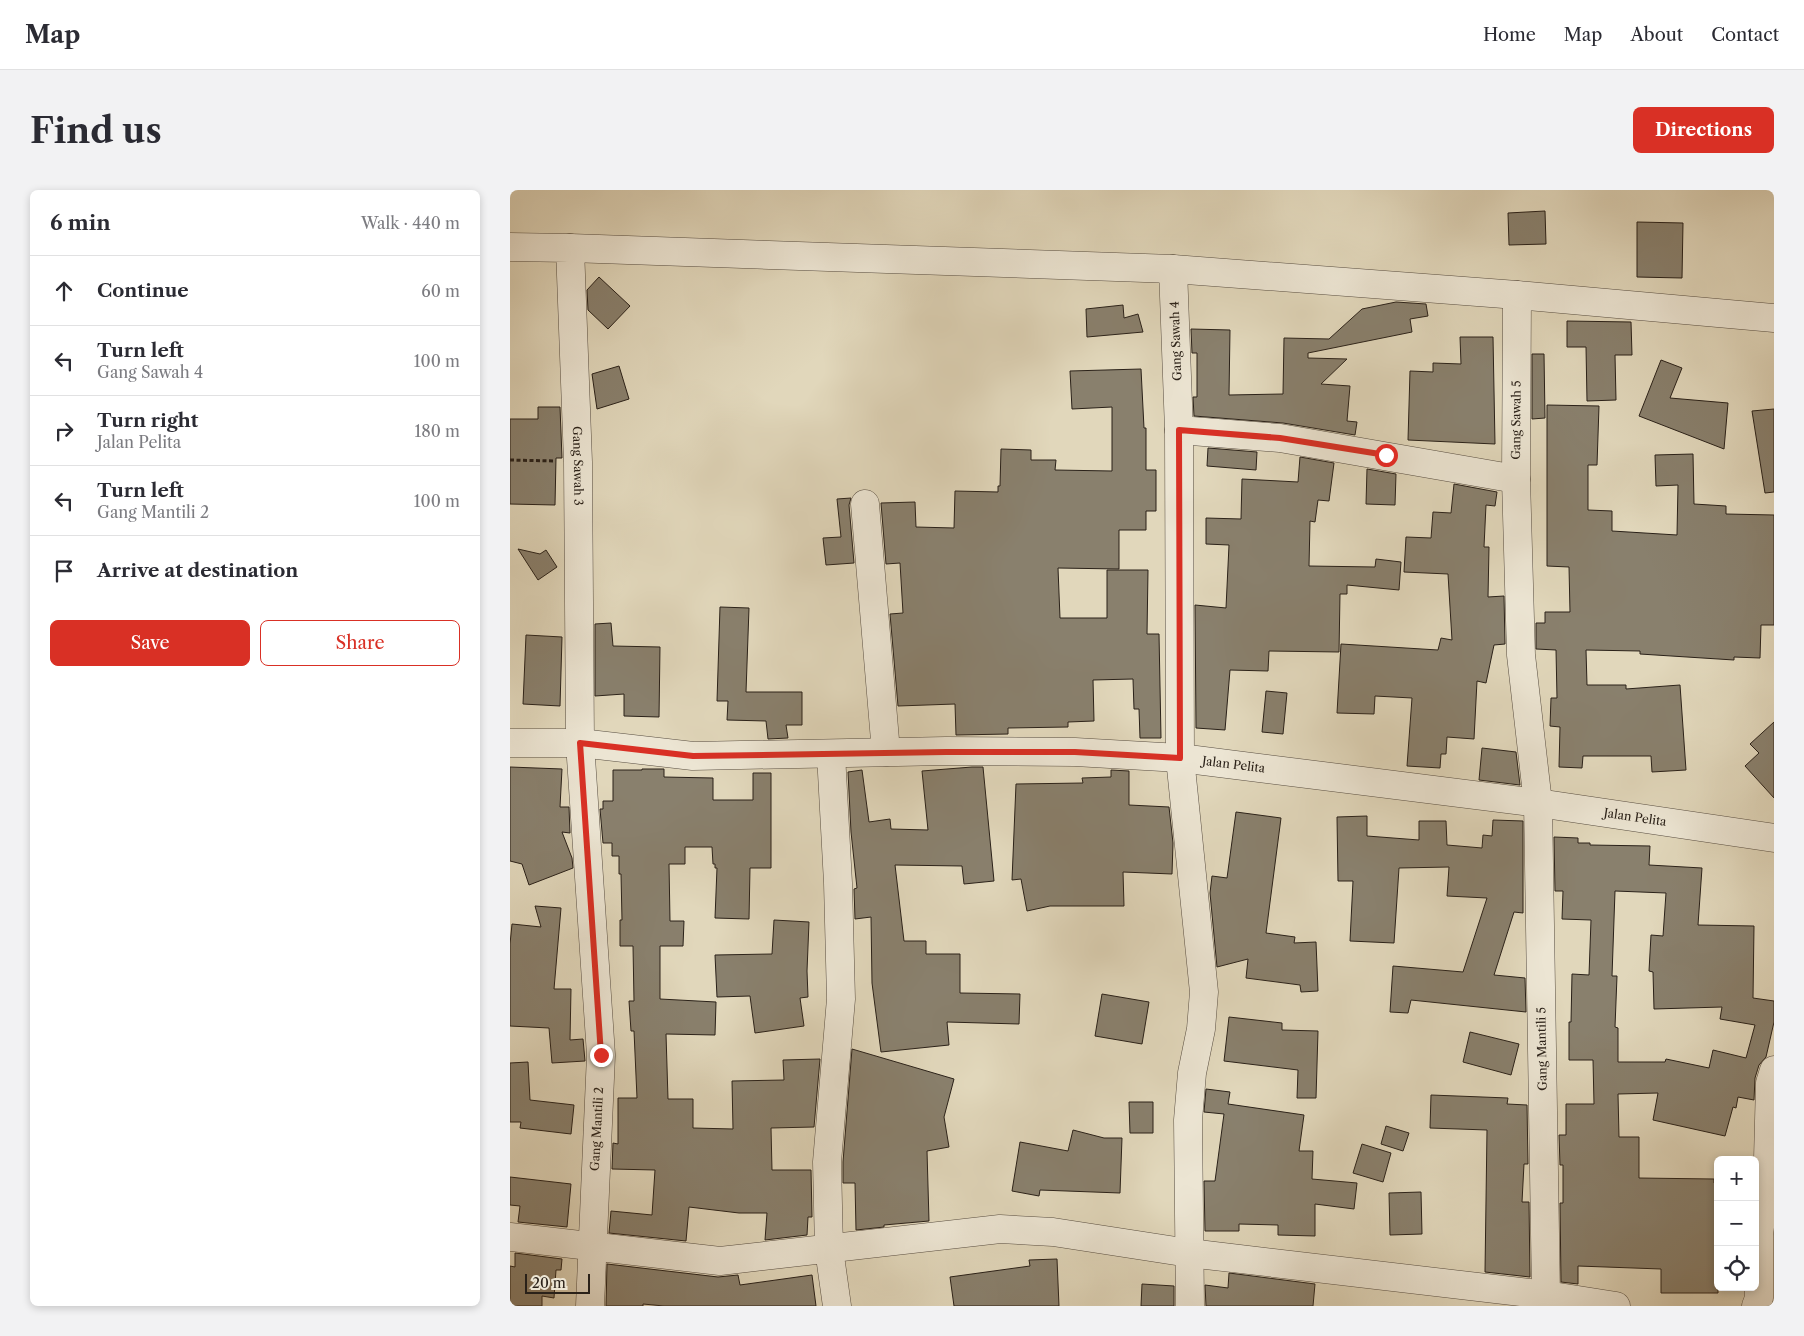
<!DOCTYPE html>
<html lang="en">
<head>
<meta charset="utf-8">
<style>
	body { margin:0; font-family:"Libre Caslon Text",serif; background:#f2f2f3; color:#2b2b33 }
	.controls { position:absolute; right:15px; bottom:15px; display:grid; overflow:hidden; border-radius:8px; box-shadow:0 2px 8px #0003 }
	.controls button { width:45px; height:45px; display:grid; place-items:center; padding:0; border:0; border-bottom:1px solid #e1e1e2; background:#fff; color:#2b2b33; font:25px sans-serif }
	.scale { position:absolute; left:15px; bottom:12px; width:65px; box-sizing:border-box; padding-left:5px; border:2px solid #2a2119; border-top:0; font-size:14px; line-height:18px; white-space:nowrap; color:#2a2119; -webkit-text-stroke:4px #ece5d3; paint-order:stroke }
	.stop { position:absolute; width:15px; height:15px; margin:-11px; border:4px solid #d93025; border-radius:50%; background:#fff }
	.stop.end { background:#d93025; border-color:#fff; box-shadow:0 1px 5px #0008 }
	.list { margin:0; padding:0; list-style:none }
	h2 { display:flex; justify-content:space-between; align-items:center; height:65px; margin:0; padding:0 20px; font-size:21px }
	h2 small { font-size:16px; font-weight:400; color:#7c7c81 }
	.list li { display:grid; grid-template-columns:32px 1fr auto; gap:15px; align-items:center; box-sizing:border-box; height:70px; padding:0 20px; border-top:1px solid #e1e1e2 }
	.list b { display:block; font-size:19px; white-space:nowrap }
	.list p { margin:0; font-size:16px; white-space:nowrap; color:#7c7c81 }
	.list em { font-size:16px; font-style:normal; color:#7c7c81 }
	.actions { display:flex; gap:10px; padding:15px 20px }
	.actions a { flex:1; padding:11px 0; border:1px solid #d93025; border-radius:8px; text-align:center; font-size:18px; color:#d93025 }
	.actions .main { background:#d93025; color:#fff }
	.icon { flex:none; width:28px; height:28px; fill:none; stroke:currentColor; stroke-width:2; stroke-linecap:round; stroke-linejoin:round }
	.map { position:relative; flex:none; width:1264px; height:1116px; overflow:hidden; border-radius:8px }
	header { display:flex; align-items:center; gap:30px; box-sizing:border-box; height:70px; padding:0 25px; background:#fff; border-bottom:1px solid #e1e1e2 }
	header strong { font-size:24px }
	nav { display:flex; gap:28px; margin-inline-start:auto; font-size:18px }
	.intro { display:flex; align-items:center; justify-content:space-between; box-sizing:border-box; height:120px; padding:0 30px }
	h1 { margin:0; font-size:35px }
	.button { padding:12px 22px; border-radius:8px; background:#d93025; color:#fff; font-size:18px; font-weight:700 }
	main { display:flex; gap:30px; padding:0 30px }
	aside { flex:1; background:#fff; border-radius:8px; box-shadow:0 2px 8px #0003 }
	.map>svg:first-child { display:block }
</style>
</head>
<body>
<header>
<strong>Map</strong>
<nav><a>Home</a><a>Map</a><a>About</a><a>Contact</a></nav>
</header>
<div class="intro"><h1>Find us</h1><a class="button">Directions</a></div>
<main>
<aside>
<h2>6 min<small>Walk · 440 m</small></h2>
<ul class="list">
<li><svg class="icon" aria-label="ahead" viewBox="0 0 24 24"><path d="M12 20V5M6 11l6-6 6 6"/></svg><div><b>Continue</b></div><em>60 m</em></li>
<li><svg class="icon" aria-label="left" viewBox="0 0 24 24"><path d="M17 20v-9H6M10 6l-5 5 5 5"/></svg><div><b>Turn left</b><p>Gang Sawah 4</p></div><em>100 m</em></li>
<li><svg class="icon" aria-label="right" viewBox="0 0 24 24"><path d="M7 20v-9h11M14 6l5 5-5 5"/></svg><div><b>Turn right</b><p>Jalan Pelita</p></div><em>180 m</em></li>
<li><svg class="icon" aria-label="left" viewBox="0 0 24 24"><path d="M17 20v-9H6M10 6l-5 5 5 5"/></svg><div><b>Turn left</b><p>Gang Mantili 2</p></div><em>100 m</em></li>
<li><svg class="icon" aria-label="arrive" viewBox="0 0 24 24"><path d="M6 21V4h12l-3 4 3 4H6"/></svg><div><b>Arrive at destination</b></div></li>
</ul>
<div class="actions"><a class="main">Save</a><a>Share</a></div>
</aside>
<div class="map">
<svg width="1264" height="1116" viewBox="0 0 1264 1116">
	<rect width="100%" height="100%" fill="#e1d7bb"/>
	<filter id="stains"><feTurbulence type="fractalNoise" baseFrequency=".004" numOctaves="4"/><feColorMatrix values="0 0 0 0 .2 0 0 0 0 .09 0 0 0 0 .02 0 0 0 .5 -.17"/></filter>
	<radialGradient id="worn" r=".72"><stop offset=".6" stop-color="#630" stop-opacity="0"/><stop offset="1" stop-color="#630" stop-opacity=".3"/></radialGradient>
	<g fill="#89806d" stroke="#2a2119" fill-rule="evenodd">
		<polygon points="1035,21 1036,54 999,55 998,23"/>
		<polygon points="1127,32 1173,33 1172,88 1127,87"/>
		<polygon points="89,87 120,116 98,139 78,120 77,100"/>
		<polygon points="886,112 916,114 918,126 900,129 902,142 798,163 798,168 837,169 811,194 840,196 837,231 847,232 845,245 773,233 684,226 683,207 687,207 687,163 682,163 681,139 720,140 719,205 773,204 774,148 819,149 852,119"/>
		<polygon points="613,115 614,128 628,124 633,142 577,147 576,119"/>
		<polygon points="1057,131 1121,132 1122,165 1105,165 1106,210 1077,211 1076,157 1057,157"/>
		<polygon points="950,147 983,147 985,254 898,250 900,181 923,182 923,173 951,174"/>
		<polygon points="1022,164 1034,164 1035,228 1022,229"/>
		<polygon points="1151,170 1172,178 1160,208 1218,213 1214,259 1129,226"/>
		<polygon points="109,176 119,209 87,219 82,184"/>
		<polygon points="631,179 634,238 636,238 636,280 646,280 646,321 636,321 636,340 609,340 609,379 548,378 550,428 597,428 597,380 638,380 637,444 649,444 651,548 630,548 629,519 624,519 623,489 583,490 584,531 558,532 558,537 498,538 498,544 446,545 445,514 388,516 380,424 393,423 390,373 376,374 371,313 405,312 406,337 444,338 445,301 488,302 488,296 490,296 491,259 521,260 521,270 546,270 545,280 602,281 602,217 562,219 560,181"/>
		<polygon points="1037,215 1089,216 1087,275 1078,275 1078,320 1102,321 1102,341 1167,345 1168,295 1146,296 1145,265 1183,264 1184,314 1216,316 1216,324 1264,325 1264,435 1251,435 1250,468 1224,467 1224,470 1130,464 1130,461 1076,460 1077,495 1116,495 1116,499 1170,495 1176,580 1142,582 1141,566 1073,566 1072,578 1049,577 1050,537 1040,536 1041,508 1047,508 1046,460 1026,459 1026,433 1035,433 1035,422 1060,422 1059,377 1037,376"/>
		<polygon points="28,217 50,217 52,268 46,268 45,315 0,314 0,229 28,229"/>
		<polygon points="1264,219 1264,302 1255,303 1242,221"/>
		<polygon points="698,258 747,262 746,280 697,276"/>
		<polygon points="790,267 824,273 819,311 808,310 805,332 800,331 799,376 865,377 866,369 891,372 889,400 837,395 837,404 830,404 829,462 759,461 758,481 720,480 715,540 686,538 685,415 716,418 719,355 696,354 696,328 731,329 732,289 788,292"/>
		<polygon points="857,279 886,284 885,315 856,314"/>
		<polygon points="944,294 987,302 985,316 976,315 974,357 979,357 978,407 994,406 995,454 984,455 976,493 967,491 964,549 937,547 936,564 931,564 930,578 897,576 902,508 865,506 864,524 827,523 831,454 928,460 931,448 942,450 938,384 894,382 896,347 921,348 923,322 941,323"/>
		<polygon points="341,308 339,315 344,373 316,375 313,348 331,347 327,309"/>
		<polygon points="8,359 30,364 36,360 47,377 28,390"/>
		<polygon points="210,417 239,418 236,502 292,502 292,535 276,535 278,548 258,549 256,531 217,530 218,511 207,511"/>
		<polygon points="101,433 103,456 150,457 149,527 114,526 114,504 85,506 85,434"/>
		<polygon points="16,445 52,447 50,516 13,514"/>
		<polygon points="756,501 777,503 773,544 752,542"/>
		<polygon points="1264,532 1264,608 1235,576 1249,563 1240,554"/>
		<polygon points="972,558 1006,562 1010,595 969,590"/>
		<polygon points="0,577 52,579 50,617 59,617 60,643 52,642 62,668 63,678 19,695 12,674 0,671"/>
		<polygon points="462,577 473,577 484,691 454,694 452,676 385,675 394,751 416,751 416,764 450,764 450,803 510,804 509,834 437,832 439,855 371,862 362,793 361,727 345,729 344,699 347,698 341,642 338,582 352,580 359,632 380,629 381,639 418,640 412,581"/>
		<polygon points="132,579 154,579 154,587 203,588 203,610 243,610 243,583 261,583 261,678 240,678 239,729 205,728 207,678 205,678 205,674 203,674 202,657 175,657 175,674 159,674 160,731 174,731 173,756 150,756 150,809 206,812 205,845 156,844 158,909 183,909 183,938 223,939 222,891 274,890 273,870 310,869 304,937 261,938 262,980 301,980 302,1027 298,1027 297,1045 255,1050 257,1023 229,1023 179,1017 176,1051 99,1043 101,1021 142,1025 145,980 102,979 103,953 108,954 108,908 127,908 124,841 121,841 119,811 124,811 123,756 110,756 110,730 112,730 111,684 109,684 109,666 102,666 102,653 93,653 90,619 93,619 93,611 103,611 103,580 132,580"/>
		<polygon points="601,580 619,581 619,615 659,617 663,653 662,684 613,682 614,716 540,716 517,721 511,689 502,690 506,594 573,593 572,588 601,587"/>
		<polygon points="726,622 771,628 756,743 785,747 784,753 806,752 808,801 791,802 790,795 736,788 738,769 707,777 700,703 702,686 717,688"/>
		<polygon points="857,626 857,646 909,650 909,631 936,631 937,655 972,658 973,645 982,646 983,630 1013,631 1013,723 1004,722 984,785 1015,788 1016,822 901,810 898,823 880,822 883,776 953,782 977,708 937,706 939,677 889,678 884,753 840,751 843,691 828,691 827,627"/>
		<path d="M1044,647l24,1v5h12v2l60,1 -1,19 53,3 -4,57 56,1 -1,72 21,3v21l-8,35 -7,8 -4,13 -1,22 -16,-3 -2,11 -3,-1 -8,29 -72,-16 5,-27 -40,1 1,43h20v41l75,1v4h4v110h-57v-24l-83,-3v18l-17,-2 -1,-79h3v-38h-3l-1,-30h7v-31h28l-1,-44h-24v-38h2l1,-48 17,1 2,-55 -29,-1 1,-28h-8zM1105,701l51,2 -3,43 -12,-1 -2,36 4,1 1,37 68,-2 -2,12 35,6 -9,33 -33,-8 -4,18 -43,-9 -1,3h-47v-34l-3,-1 2,-51h-5z"/>
		<polygon points="25,716 51,718 44,799 61,799 60,850 73,849 75,871 42,873 39,838 0,836 0,754 2,734 31,737"/>
		<polygon points="264,730 299,732 297,781 298,807 290,808 294,836 245,843 240,806 207,807 205,765 262,764"/>
		<polygon points="592,804 639,812 632,854 585,846"/>
		<polygon points="719,827 772,833 772,840 808,841 806,908 787,908 788,880 714,871"/>
		<polygon points="960,842 1009,854 1001,885 953,872"/>
		<polygon points="342,859 444,889 434,927 439,957 417,961 419,1031 374,1035 374,1037 346,1040 345,993 333,993 333,972"/>
		<polygon points="18,872 20,910 64,915 61,944 10,938 11,932 0,932 0,873"/>
		<polygon points="696,899 720,902 718,914 794,925 789,961 803,961 802,989 847,993 844,1019 805,1014 805,1046 768,1045 768,1035 729,1034 729,1041 695,1041 694,991 705,991 714,924 694,922"/>
		<polygon points="921,905 998,908 997,914 1017,915 1018,974 1014,974 1012,1012 1019,1012 1020,1087 975,1082 977,940 920,938"/>
		<polygon points="619,912 643,912 643,943 620,943"/>
		<polygon points="876,936 899,943 893,961 871,954"/>
		<polygon points="563,940 594,948 612,948 610,1003 530,1000 529,1006 502,1001 510,952 558,961"/>
		<polygon points="852,954 881,963 873,992 843,983"/>
		<polygon points="0,987 61,994 57,1037 8,1032 10,1016 0,1015"/>
		<polygon points="911,1002 912,1044 880,1045 879,1003"/>
		<polygon points="5,1063 52,1069 51,1080 46,1080 44,1108 32,1106 32,1116 0,1116 0,1076 5,1077"/>
		<polygon points="547,1069 549,1116 444,1116 440,1087 520,1076 519,1070"/>
		<polygon points="97,1074 208,1087 228,1085 230,1095 302,1085 306,1116 154,1116 133,1114 133,1116 96,1116"/>
		<polygon points="719,1083 805,1094 803,1116 696,1116 695,1095 718,1098"/>
		<polygon points="632,1094 664,1096 664,1116 631,1116"/>
	</g>
	<g fill="none" stroke-linecap="round" stroke-linejoin="round">
		<defs>
			<g id="minor">
				<path id="s1" d="M0,57l60,1 8,214 2,281 21,312 -11,251"/>
				<polyline points="60,58 663,79"/>
				<polyline points="669,240 770,248 1006,289"/>
				<polyline points="355,314 376,562"/>
				<path id="s2" d="M0,553h70l113,13 253,-5 129,1 105,6 358,45 236,35"/>
				<polyline points="321,564 328,693 331,809 317,972 319,1059 327,1116"/>
				<polyline points="0,1047 210,1071 490,1039 543,1042 679,1063 1036,1105 1106,1116"/>
				<path id="s3" d="M1036,1105l-8,-492 -17,-148 -5,-176 1,-184 257,23"/>
				<polyline points="680,1116 678,930 682,883 691,839 694,802 670,568 669,240 663,79 1007,105"/>
				<polyline points="1246,1116 1249,1108 1249,1045 1258,969 1260,893 1264,880"/>
			</g>
		</defs>
		<use href="#minor" stroke="#584e42" stroke-width="29"/>
		<polyline stroke="#2a2119" stroke-width="3" stroke-dasharray="4 2.5" stroke-linecap="butt" points="0,270 45,271"/>
		<use href="#minor" stroke="#ece5d3" stroke-width="28"/>
	</g>
	<g fill="none" stroke-linecap="round" stroke-linejoin="round">
		<polyline stroke="#d93025" stroke-width="6" points="91,865 70,553 183,566 436,562 565,562 670,568 669,240 770,248 876,265"/>
	</g>
	<g text-anchor="middle" stroke-width="5" stroke-linejoin="round" paint-order="stroke">
		<g font-size="12" fill="#2a2119" stroke="#ece5d3">
			<text transform="translate(666 151) rotate(-92)" y="4">Gang Sawah 4</text>
			<text dy="4" stroke="none"><textPath href="#s3" startOffset="876">Gang Sawah 5</textPath></text>
			<text dy="4" stroke="none"><textPath href="#s1" startOffset="278">Gang Sawah 3</textPath></text>
			<text dy="4" stroke="none"><textPath href="#s2" startOffset="725">Jalan Pelita</textPath></text>
			<text dy="4" stroke="none"><textPath href="#s2" startOffset="1130">Jalan Pelita</textPath></text>
			<text transform="translate(1032 859) rotate(-91)" y="4">Gang Mantili 5</text>
			<text transform="translate(87 939) rotate(-87)" y="4">Gang Mantili 2</text>
		</g>
	</g>
	<rect width="100%" height="100%" filter="url(#stains)"/>
	<rect width="100%" height="100%" fill="url(#worn)"/>
</svg>
<div class="controls">
<button>+</button>
<button>−</button>
<button><svg class="icon" aria-label="locate" viewBox="0 0 24 24"><circle cx="12" cy="12" r="6"/><path d="M12 2v4M12 18v4M2 12h4M18 12h4"/></svg></button>
</div>
<div class="scale">20 m</div>
<div class="stop" style="left:876px;top:265px"></div>
<div class="stop end" style="left:91px;top:865px"></div>
</div>
</main>
</body>
</html>
